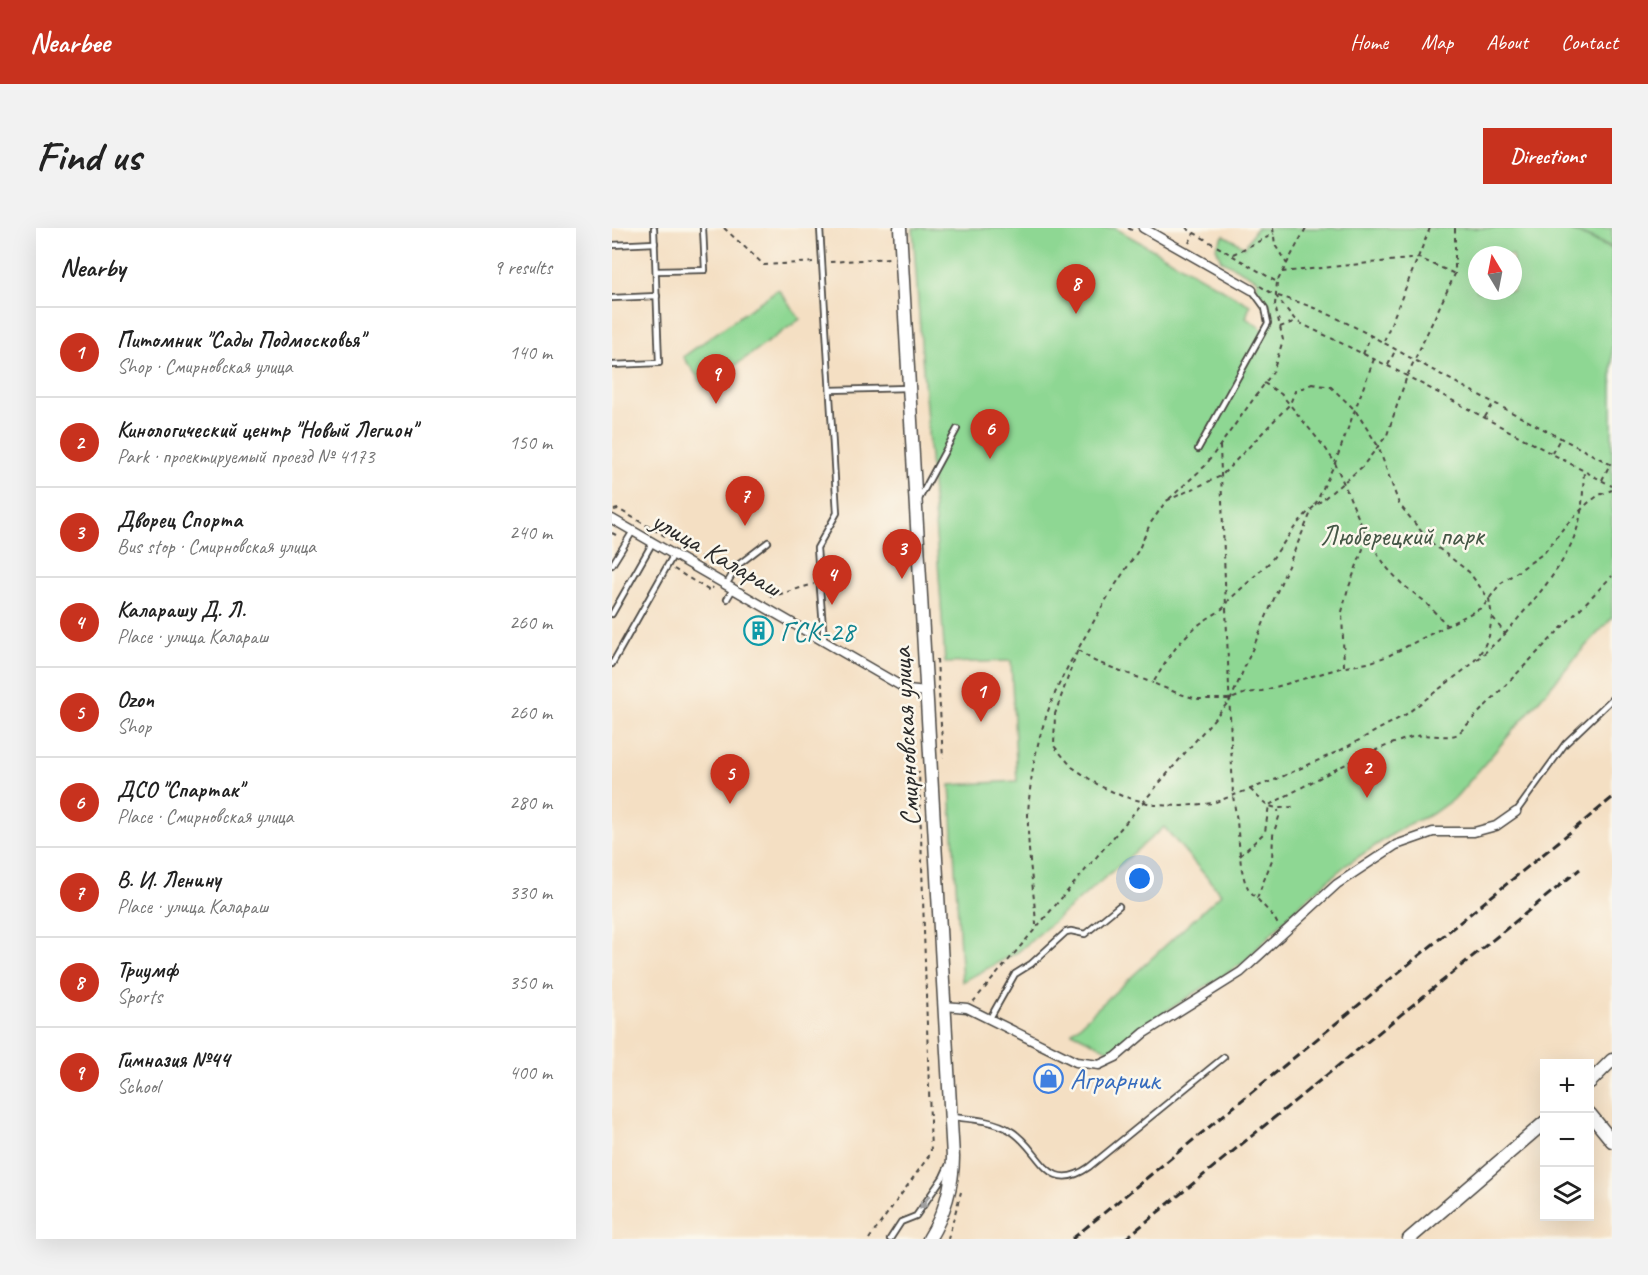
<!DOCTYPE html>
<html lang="en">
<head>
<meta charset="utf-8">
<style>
	body { margin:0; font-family:Caveat,sans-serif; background:#f2f2f2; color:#222 }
	.controls { position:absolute; right:18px; bottom:18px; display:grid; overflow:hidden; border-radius:0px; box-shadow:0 6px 24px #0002 }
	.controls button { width:54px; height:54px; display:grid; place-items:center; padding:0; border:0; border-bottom:2px solid #e0e0e0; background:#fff; color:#222; font:30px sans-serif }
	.compass { position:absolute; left:856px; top:18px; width:54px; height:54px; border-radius:50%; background:#fff; box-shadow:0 6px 24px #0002; rotate:350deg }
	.you { position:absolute; left:528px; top:651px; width:21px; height:21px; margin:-15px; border:4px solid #fff; border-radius:50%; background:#1a73e8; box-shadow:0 0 0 9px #1a73e833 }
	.badge { display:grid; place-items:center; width:39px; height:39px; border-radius:50%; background:#c8321e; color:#fff; font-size:20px; font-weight:700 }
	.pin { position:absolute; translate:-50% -50px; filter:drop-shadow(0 2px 3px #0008) }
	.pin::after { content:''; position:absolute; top:32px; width:21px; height:18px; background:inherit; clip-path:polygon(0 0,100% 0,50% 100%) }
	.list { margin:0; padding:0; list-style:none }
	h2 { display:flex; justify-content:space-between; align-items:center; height:78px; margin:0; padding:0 24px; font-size:26px }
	h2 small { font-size:20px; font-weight:400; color:#767676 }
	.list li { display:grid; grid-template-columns:39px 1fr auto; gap:18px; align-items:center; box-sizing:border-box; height:90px; padding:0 24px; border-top:2px solid #e0e0e0 }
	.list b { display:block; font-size:22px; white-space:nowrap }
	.list p { margin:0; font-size:20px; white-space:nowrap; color:#767676 }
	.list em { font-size:20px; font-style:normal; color:#767676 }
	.icon { flex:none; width:33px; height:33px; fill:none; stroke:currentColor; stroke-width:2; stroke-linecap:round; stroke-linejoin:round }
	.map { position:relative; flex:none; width:1000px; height:1011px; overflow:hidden; border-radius:0px }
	header { display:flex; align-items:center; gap:36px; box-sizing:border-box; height:84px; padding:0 30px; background:#c8321e; color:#fff }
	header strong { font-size:28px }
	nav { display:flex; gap:33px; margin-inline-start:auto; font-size:21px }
	.intro { display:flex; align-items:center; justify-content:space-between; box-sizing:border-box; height:144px; padding:0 36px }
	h1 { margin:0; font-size:42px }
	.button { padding:15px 27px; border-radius:0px; background:#c8321e; color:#fff; font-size:21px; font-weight:700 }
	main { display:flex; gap:36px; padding:0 36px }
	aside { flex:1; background:#fff; border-radius:0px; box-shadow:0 6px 24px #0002 }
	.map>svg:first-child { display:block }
</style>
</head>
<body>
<header>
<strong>Nearbee</strong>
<nav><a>Home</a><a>Map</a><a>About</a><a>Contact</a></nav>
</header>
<div class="intro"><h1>Find us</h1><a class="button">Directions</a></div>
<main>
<aside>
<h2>Nearby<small>9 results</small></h2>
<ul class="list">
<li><span class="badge">1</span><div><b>Питомник &quot;Сады Подмосковья&quot;</b><p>Shop · Смирновская улица</p></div><em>140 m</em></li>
<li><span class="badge">2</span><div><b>Кинологический центр &quot;Новый Легион&quot;</b><p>Park · проектируемый проезд № 4173</p></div><em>150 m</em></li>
<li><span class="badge">3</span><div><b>Дворец Спорта</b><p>Bus stop · Смирновская улица</p></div><em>240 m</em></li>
<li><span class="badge">4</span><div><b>Каларашу Д. Л.</b><p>Place · улица Калараш</p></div><em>260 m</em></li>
<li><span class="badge">5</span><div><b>Ozon</b><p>Shop</p></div><em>260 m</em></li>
<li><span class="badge">6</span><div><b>ДСО &quot;Спартак&quot;</b><p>Place · Смирновская улица</p></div><em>280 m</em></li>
<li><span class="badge">7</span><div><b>В. И. Ленину</b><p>Place · улица Калараш</p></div><em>330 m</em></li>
<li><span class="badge">8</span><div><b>Триумф</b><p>Sports</p></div><em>350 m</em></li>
<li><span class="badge">9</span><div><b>Гимназия №44</b><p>School</p></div><em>400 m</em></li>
</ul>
</aside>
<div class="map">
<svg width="1000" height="1011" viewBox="0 0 1000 1011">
	<rect width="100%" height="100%" fill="#fbf7ec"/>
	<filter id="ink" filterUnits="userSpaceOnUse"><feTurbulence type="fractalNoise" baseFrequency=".0167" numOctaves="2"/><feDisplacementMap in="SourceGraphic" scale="12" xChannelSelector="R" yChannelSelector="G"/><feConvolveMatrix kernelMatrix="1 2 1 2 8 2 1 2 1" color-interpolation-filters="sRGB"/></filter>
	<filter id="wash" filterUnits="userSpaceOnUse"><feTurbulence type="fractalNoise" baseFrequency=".008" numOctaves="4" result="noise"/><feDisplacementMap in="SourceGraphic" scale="24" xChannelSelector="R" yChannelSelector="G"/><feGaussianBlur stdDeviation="1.35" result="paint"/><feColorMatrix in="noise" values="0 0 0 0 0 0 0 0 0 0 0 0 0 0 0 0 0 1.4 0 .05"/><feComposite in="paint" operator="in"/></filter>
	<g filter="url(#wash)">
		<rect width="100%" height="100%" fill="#f4dfc3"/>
		<g fill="#8ed793" stroke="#5c815f" stroke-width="1.5" fill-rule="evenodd">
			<path d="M301,0h202l135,77 -4,13 19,13c10,-22 6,-27 -10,-44l3,-7 -37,-20 -5,-13 8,-12 21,12 11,-19h309l47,21v369l-30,32 -126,147 -24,17 -27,12 -59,39 -46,39 -57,59 -96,60 -36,28 -39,-19 149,-138 -57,-67 -146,125 -56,30 -12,-197 67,-4 -6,-120 -66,2c-9,-145 -23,-290 -32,-435zM865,27h36v36h-36z"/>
			<polygon points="955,0 1000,0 1000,19"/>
			<polygon points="166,61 188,91 93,159 71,129"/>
		</g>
	</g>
	<g filter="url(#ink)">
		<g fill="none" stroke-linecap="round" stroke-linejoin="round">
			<defs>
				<g id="lane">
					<polyline points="208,0 225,285 205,320 212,413"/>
					<polyline points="0,17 43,15"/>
					<polyline points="44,43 93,42 91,0"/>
					<polyline points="0,70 45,68"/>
					<polyline points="0,137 47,135 42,0"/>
					<polyline points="218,162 296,160"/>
					<polyline points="586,221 656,95 653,80 640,62"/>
					<polyline points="306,273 345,201"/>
					<polyline points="0,337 21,303"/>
					<polyline points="114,357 126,337 156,314"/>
					<polyline points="115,371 121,361"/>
					<polyline points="0,386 41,314"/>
					<polyline points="0,436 62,326"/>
					<polyline points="904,584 953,516 1000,471"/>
					<polyline points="377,792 403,746 419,736 454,704 459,703 473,706 507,678"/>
					<path d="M340,889c19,2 42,3 59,14 30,18 35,66 78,36l135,-110"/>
					<polyline points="278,1011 289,994 304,988 331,949 337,936"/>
				</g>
				<g id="street">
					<polyline points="531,0 640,62"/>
					<polyline points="0,291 296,462 314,464"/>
					<polyline points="333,778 355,780 464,834 487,837 504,829 532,805 629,744 725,656 784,617 821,604 862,604 884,598 904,584"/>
				</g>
				<g id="secondary">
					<path d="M288,0l53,929c0,28 -9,58 -24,82"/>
					<polyline points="978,854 1000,832"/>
					<polyline points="978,886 1000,913"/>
					<polyline points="797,1011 933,894"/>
				</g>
			</defs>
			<use href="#lane" stroke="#494642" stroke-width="8"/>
			<use href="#street" stroke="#494642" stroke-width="11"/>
			<use href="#secondary" stroke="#494642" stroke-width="15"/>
			<g stroke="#494642" stroke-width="2" stroke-dasharray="4.5 4.5" stroke-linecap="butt">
				<polyline points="112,0 152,37 203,34"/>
				<polyline points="516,0 522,3"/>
				<polyline points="574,0 665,54 694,0"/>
				<polyline points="661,0 663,17 675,36"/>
				<path d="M843,0v46l-48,102 -20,59 -25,32 -53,44 -12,13 -27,38 -41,38c-4,10 -17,15 -25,21 -24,16 -37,39 -51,62l24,10 20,6h34l15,-6 16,-2 78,-23 28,-5 20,-7 95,-49 17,-23 44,-31 21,-27 23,-23 11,-8 13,-5"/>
				<polyline points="577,15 582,5"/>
				<polyline points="621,26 662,6"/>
				<polyline points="218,34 278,30"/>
				<polyline points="670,44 807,30 843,46"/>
				<polyline points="648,58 664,68 684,93 776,138 1000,258"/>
				<path d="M666,68c50,13 95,41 140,66 64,35 129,69 194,103"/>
				<polyline points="668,99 684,93"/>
				<polyline points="772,113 818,0"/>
				<polyline points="751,126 759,107"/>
				<polyline points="776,137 784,121"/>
				<polyline points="652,155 669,166 714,221 723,235 755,310 776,341 791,357 811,372 835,397"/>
				<polygon points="700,156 719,159 743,182 766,218 787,276 817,313 857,344 877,371 880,388 877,408 871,421 860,436 793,487 729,522 665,551 601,575 570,578 543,577 510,568 488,558 460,539 442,518 443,486 466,421 498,365 526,323 538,296 554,273 609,248 678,176 683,163"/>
				<polyline points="873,189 882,174"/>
				<polyline points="608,218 621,568 625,593 629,638 633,654 637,662 662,689 666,697"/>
				<polyline points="940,225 949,209"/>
				<polyline points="990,252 998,236"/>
				<polyline points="557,271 593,238 661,144 671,112 663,77 665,54"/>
				<polyline points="703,277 723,235 762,131"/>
				<polyline points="2,282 6,281 112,342 111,344"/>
				<polyline points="0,305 8,309"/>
				<polyline points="62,341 98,363 101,359"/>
				<polyline points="158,369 202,356"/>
				<path d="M893,406c28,-34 63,-69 74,-112 4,-16 4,-34 5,-51"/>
				<polyline points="466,422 482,433 541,455"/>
				<polyline points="325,431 331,530"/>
				<polyline points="865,432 893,406 880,388"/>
				<polyline points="732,438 730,384 735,364 755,310"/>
				<path d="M638,561c18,18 21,22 46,17"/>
				<path d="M628,628l25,-24 4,-27c46,-24 93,-53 143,-68 17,-5 33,3 46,-3l154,-158"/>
				<polyline points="645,670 660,632 661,607 667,589 666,582"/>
				<path d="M424,697c-2,-36 -9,-74 -8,-110 3,-59 17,-110 47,-161"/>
				<polyline points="361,774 619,471 700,282"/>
				<polyline points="257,1011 319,925 307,543"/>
				<polyline points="336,1011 349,964"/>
			</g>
			<use href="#lane" stroke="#fff" stroke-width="4.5"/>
			<use href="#street" stroke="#fff" stroke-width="8"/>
			<use href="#secondary" stroke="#fff" stroke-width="12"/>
			<g stroke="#2b2b2b" stroke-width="3" stroke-dasharray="9 4.5" stroke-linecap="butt">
				<polyline points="460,1011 1000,570"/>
				<polyline points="513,1011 968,641"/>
			</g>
		</g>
		<defs><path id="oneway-solid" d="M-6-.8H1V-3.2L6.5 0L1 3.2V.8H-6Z" transform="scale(1.5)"/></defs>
		<use fill="#a0a0a0" href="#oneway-solid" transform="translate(313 974) rotate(125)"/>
	</g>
	<defs>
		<symbol id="building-ring" viewBox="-11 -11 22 22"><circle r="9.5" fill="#fbf7ec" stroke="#0f9aa8" stroke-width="1.5"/><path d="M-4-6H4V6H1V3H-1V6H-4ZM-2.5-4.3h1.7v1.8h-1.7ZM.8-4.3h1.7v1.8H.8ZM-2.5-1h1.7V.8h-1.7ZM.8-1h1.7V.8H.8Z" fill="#0f9aa8"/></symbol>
		<symbol id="shop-ring" viewBox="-11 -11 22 22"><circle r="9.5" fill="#fbf7ec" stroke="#3f7fe0" stroke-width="1.5"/><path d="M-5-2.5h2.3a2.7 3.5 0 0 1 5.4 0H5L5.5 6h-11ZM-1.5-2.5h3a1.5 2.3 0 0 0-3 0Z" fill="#3f7fe0"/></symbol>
	</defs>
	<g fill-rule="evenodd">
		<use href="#building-ring" x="130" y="386" width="33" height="33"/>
		<use href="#shop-ring" x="420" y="834" width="33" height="33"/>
	</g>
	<g text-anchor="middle" stroke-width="5" stroke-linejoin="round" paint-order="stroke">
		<g font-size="28" fill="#445645" stroke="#fbf7ec">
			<text x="790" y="317">Люберецкий парк</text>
		</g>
		<g font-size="28" fill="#2b2b2b" stroke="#fbf7ec">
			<text transform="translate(105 325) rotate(30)" y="10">улица Калараш</text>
			<text transform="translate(293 509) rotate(-93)" y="10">Смирновская улица</text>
		</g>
		<g font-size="28" fill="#0d838f" stroke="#fbf7ec" text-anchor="start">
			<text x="168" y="413">ГСК-28</text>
		</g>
		<g font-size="28" fill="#366cbe" stroke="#fbf7ec" text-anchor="start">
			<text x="458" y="861">Аграрник</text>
		</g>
	</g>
</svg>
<div class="controls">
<button>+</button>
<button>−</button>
<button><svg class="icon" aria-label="layers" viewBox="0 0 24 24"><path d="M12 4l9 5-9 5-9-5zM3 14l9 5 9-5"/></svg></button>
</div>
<svg class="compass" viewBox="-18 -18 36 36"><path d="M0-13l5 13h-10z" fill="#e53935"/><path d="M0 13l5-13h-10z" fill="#767676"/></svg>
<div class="you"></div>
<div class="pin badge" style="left:369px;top:494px">1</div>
<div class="pin badge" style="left:755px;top:570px">2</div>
<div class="pin badge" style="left:290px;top:351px">3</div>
<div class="pin badge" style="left:220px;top:377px">4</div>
<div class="pin badge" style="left:118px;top:576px">5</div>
<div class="pin badge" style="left:378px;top:231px">6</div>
<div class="pin badge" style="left:133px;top:298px">7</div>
<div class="pin badge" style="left:464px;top:86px">8</div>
<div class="pin badge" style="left:104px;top:176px">9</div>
</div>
</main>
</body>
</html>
